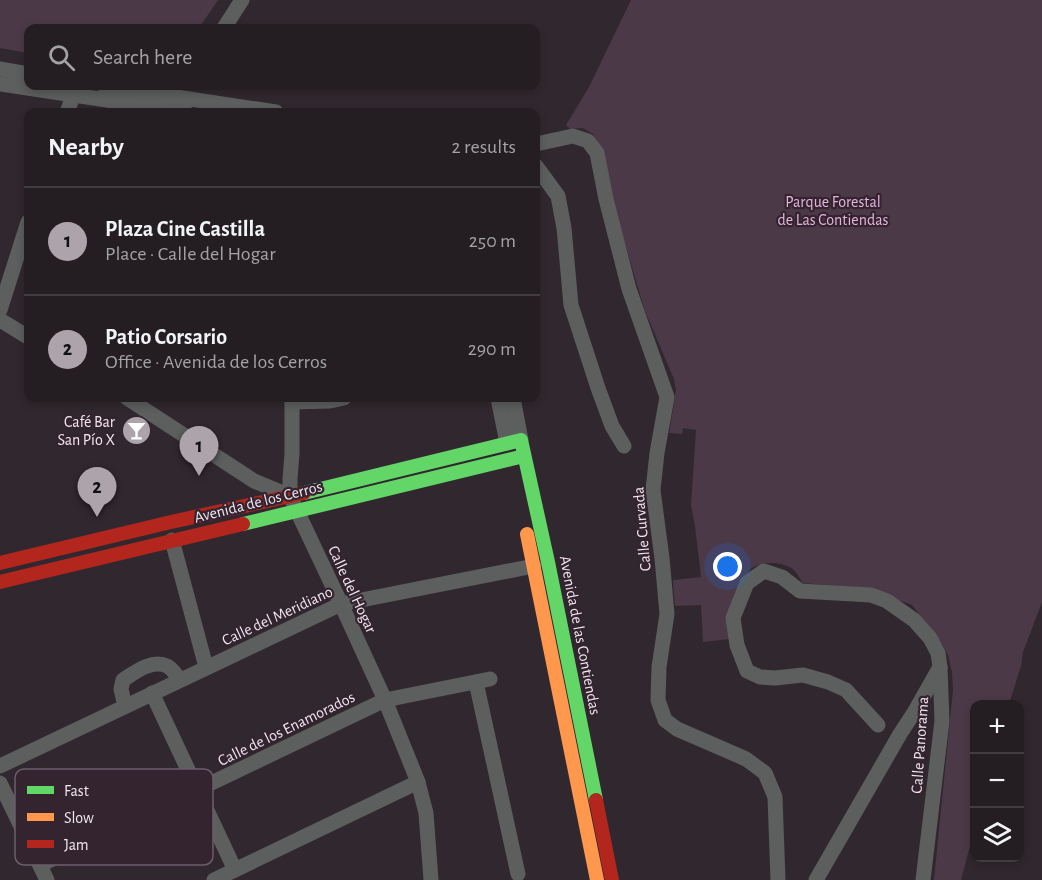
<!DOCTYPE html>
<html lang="en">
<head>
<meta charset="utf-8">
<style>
	body { margin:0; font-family:"Alegreya Sans",sans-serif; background:#2c272a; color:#f1f3f6 }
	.controls { position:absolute; right:18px; bottom:18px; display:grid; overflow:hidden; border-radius:12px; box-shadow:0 3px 9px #0003 }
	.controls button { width:54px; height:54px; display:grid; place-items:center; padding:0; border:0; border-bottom:2px solid #413c40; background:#241e22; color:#f1f3f6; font:30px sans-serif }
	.you { position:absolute; left:728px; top:567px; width:21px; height:21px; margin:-15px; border:4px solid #fff; border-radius:50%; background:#1a73e8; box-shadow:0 0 0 9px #1a73e833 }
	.badge { display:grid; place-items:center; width:39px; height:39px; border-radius:50%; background:#ada4ab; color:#111; font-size:20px; font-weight:700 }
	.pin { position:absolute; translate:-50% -50px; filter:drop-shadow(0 2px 3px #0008) }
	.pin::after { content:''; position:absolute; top:32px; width:21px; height:18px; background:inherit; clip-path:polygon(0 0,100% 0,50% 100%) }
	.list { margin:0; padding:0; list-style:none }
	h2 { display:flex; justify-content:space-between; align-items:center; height:78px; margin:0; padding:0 24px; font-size:26px }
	h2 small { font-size:20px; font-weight:400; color:#a3a2a5 }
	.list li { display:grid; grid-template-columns:39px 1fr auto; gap:18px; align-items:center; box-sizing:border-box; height:108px; padding:0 24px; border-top:2px solid #413c40 }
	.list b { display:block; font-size:22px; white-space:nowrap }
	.list p { margin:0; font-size:20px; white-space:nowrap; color:#a3a2a5 }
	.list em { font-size:20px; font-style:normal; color:#a3a2a5 }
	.icon { flex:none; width:33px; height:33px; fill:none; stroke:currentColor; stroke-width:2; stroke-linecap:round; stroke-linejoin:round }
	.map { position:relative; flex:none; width:1042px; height:880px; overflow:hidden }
	.search { position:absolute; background:#241e22; box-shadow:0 3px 9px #0003; left:24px; top:24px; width:516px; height:66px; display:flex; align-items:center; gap:15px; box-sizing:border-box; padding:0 21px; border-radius:12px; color:#a3a2a5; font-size:22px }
	.panel { position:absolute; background:#241e22; box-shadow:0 3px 9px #0003; left:24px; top:108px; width:516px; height:294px; border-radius:12px }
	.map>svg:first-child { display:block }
</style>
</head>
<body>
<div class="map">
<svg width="1042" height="880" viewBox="0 0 1042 880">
	<rect width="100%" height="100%" fill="#30282e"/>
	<g fill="#4c3948">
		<polygon points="0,0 218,0 199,28 28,28 28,53 0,48"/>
		<path d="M631,0h411v602l-19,50 -2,14 -12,38h-35v127l-13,49h-27l19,-190 -1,-18 -4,-17 -6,-11 -30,-39 -46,-17 -63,-5c-3,-4 -6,-10 -9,-13 -11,-9 -33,-9 -44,-1l-21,43 1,27 -27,3 -2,-37 -26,1 -2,-24 1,-2 27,-3 -6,-51 -4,-21 5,-75 -13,-2 -1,6 -13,-1 7,-43 -2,-11 -29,-68 -26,-87 -18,-77 -8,-13 -10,-6 -13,1 -4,-4 23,-38z"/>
	</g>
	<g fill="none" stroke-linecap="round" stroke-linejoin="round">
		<g stroke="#5c5f5d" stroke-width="15">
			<polyline points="224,28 242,0"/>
			<polyline points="0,69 28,74"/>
			<polyline points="0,84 186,112"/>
			<polyline points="104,86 276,112"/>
			<polyline points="67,112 77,86"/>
			<polyline points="536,144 573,136 588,141 597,153 606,199 629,289 667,397 657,453 653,490 662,558 667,614 659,667 658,700 665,720 677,729 746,759 765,773 775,797 778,880"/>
			<polyline points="536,166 558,196 564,228 571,305 598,388 612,426 624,446"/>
			<polyline points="0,310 28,222"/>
			<polyline points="0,320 28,337"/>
			<polyline points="127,398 254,481 290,496 341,604 385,700 418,782 426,813 431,880"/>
			<polyline points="498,398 507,443"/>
			<polyline points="513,398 521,440"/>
			<polyline points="292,402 330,401 344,398"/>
			<polyline points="290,496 290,479 292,454 292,398"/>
			<polyline points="172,540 206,667"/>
			<polyline points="476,682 518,874"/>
			<polyline points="152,693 235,870"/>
			<path d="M125,706l-4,-17 2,-9c12,-8 29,-21 44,-14 5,2 9,9 13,14"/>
			<polyline points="878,725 846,690 828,682 803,675 775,678 760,677 747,671 737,645 733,618 747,583 764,571 782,577 800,591 871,595 887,601 914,620 930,638 938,653 940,667 942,721 923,880"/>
			<polyline points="0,766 341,604 534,566"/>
			<polyline points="0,783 47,880"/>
			<polyline points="40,865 385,700 490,679"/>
			<polyline points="214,880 418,782"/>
			<polyline points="816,880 900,734 915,711 940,667"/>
		</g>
		<g stroke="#63d668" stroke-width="14">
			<polyline points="304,493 521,440 548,562 596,800"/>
			<polyline points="243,524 524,456"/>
		</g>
		<polyline stroke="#ff974d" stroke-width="14" points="527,534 597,880"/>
		<g stroke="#b3261e" stroke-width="14">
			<polyline points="0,563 171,522 304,493"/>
			<polyline points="0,582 243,524"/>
			<polyline points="596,800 612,880"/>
		</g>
	</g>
	<defs>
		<symbol id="bar-disc" viewBox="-11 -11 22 22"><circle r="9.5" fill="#ada4ab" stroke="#332430"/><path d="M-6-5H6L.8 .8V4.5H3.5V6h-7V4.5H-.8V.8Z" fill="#fff"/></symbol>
	</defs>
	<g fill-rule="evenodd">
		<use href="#bar-disc" x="120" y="414" width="33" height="33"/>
	</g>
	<g text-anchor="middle" stroke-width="4.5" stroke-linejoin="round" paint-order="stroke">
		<g font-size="16" fill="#e5b3db" stroke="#332430">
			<text x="833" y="207">Parque Forestal<tspan x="833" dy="18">de Las Contiendas</tspan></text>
		</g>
		<g font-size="16" fill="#f0e6ee" stroke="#332430" text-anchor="end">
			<text x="115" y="427">Café Bar<tspan x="115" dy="18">San Pío X</tspan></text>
		</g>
		<g font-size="16" fill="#f0e6ee" stroke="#332430">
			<text transform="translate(258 501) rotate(-14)" y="6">Avenida de los Cerros</text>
			<text transform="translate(641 529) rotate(-95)" y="6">Calle Curvada</text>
			<text transform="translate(353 589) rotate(65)" y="6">Calle del Hogar</text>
			<text transform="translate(277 615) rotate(-25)" y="6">Calle del Meridiano</text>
			<text transform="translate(581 635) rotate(79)" y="6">Avenida de las Contiendas</text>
			<text transform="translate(286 728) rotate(-26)" y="6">Calle de los Enamorados</text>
			<text transform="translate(919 745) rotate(-86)" y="6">Calle Panorama</text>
		</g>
	</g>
	<rect x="15" y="769" width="198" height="96" rx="9" fill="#332430" stroke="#6c5e69" stroke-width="1.5"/>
	<rect x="27" y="786" width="27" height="8" fill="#63d668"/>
	<rect x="27" y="813" width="27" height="8" fill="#ff974d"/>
	<rect x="27" y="840" width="27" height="8" fill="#b3261e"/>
	<g font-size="16" fill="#f0e6ee">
		<text x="64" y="796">Fast</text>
		<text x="64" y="823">Slow</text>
		<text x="64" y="850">Jam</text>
	</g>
</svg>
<div class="controls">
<button>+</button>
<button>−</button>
<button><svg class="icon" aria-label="layers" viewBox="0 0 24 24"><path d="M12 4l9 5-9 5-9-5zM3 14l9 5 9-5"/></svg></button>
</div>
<div class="you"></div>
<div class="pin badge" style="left:199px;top:476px">1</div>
<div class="pin badge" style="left:97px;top:517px">2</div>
<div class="search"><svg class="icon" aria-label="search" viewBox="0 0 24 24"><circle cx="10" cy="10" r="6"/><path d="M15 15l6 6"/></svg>Search here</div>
<section class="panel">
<h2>Nearby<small>2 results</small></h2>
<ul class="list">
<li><span class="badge">1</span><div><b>Plaza Cine Castilla</b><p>Place · Calle del Hogar</p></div><em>250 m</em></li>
<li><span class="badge">2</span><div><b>Patio Corsario</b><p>Office · Avenida de los Cerros</p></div><em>290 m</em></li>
</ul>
</section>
</div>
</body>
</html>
